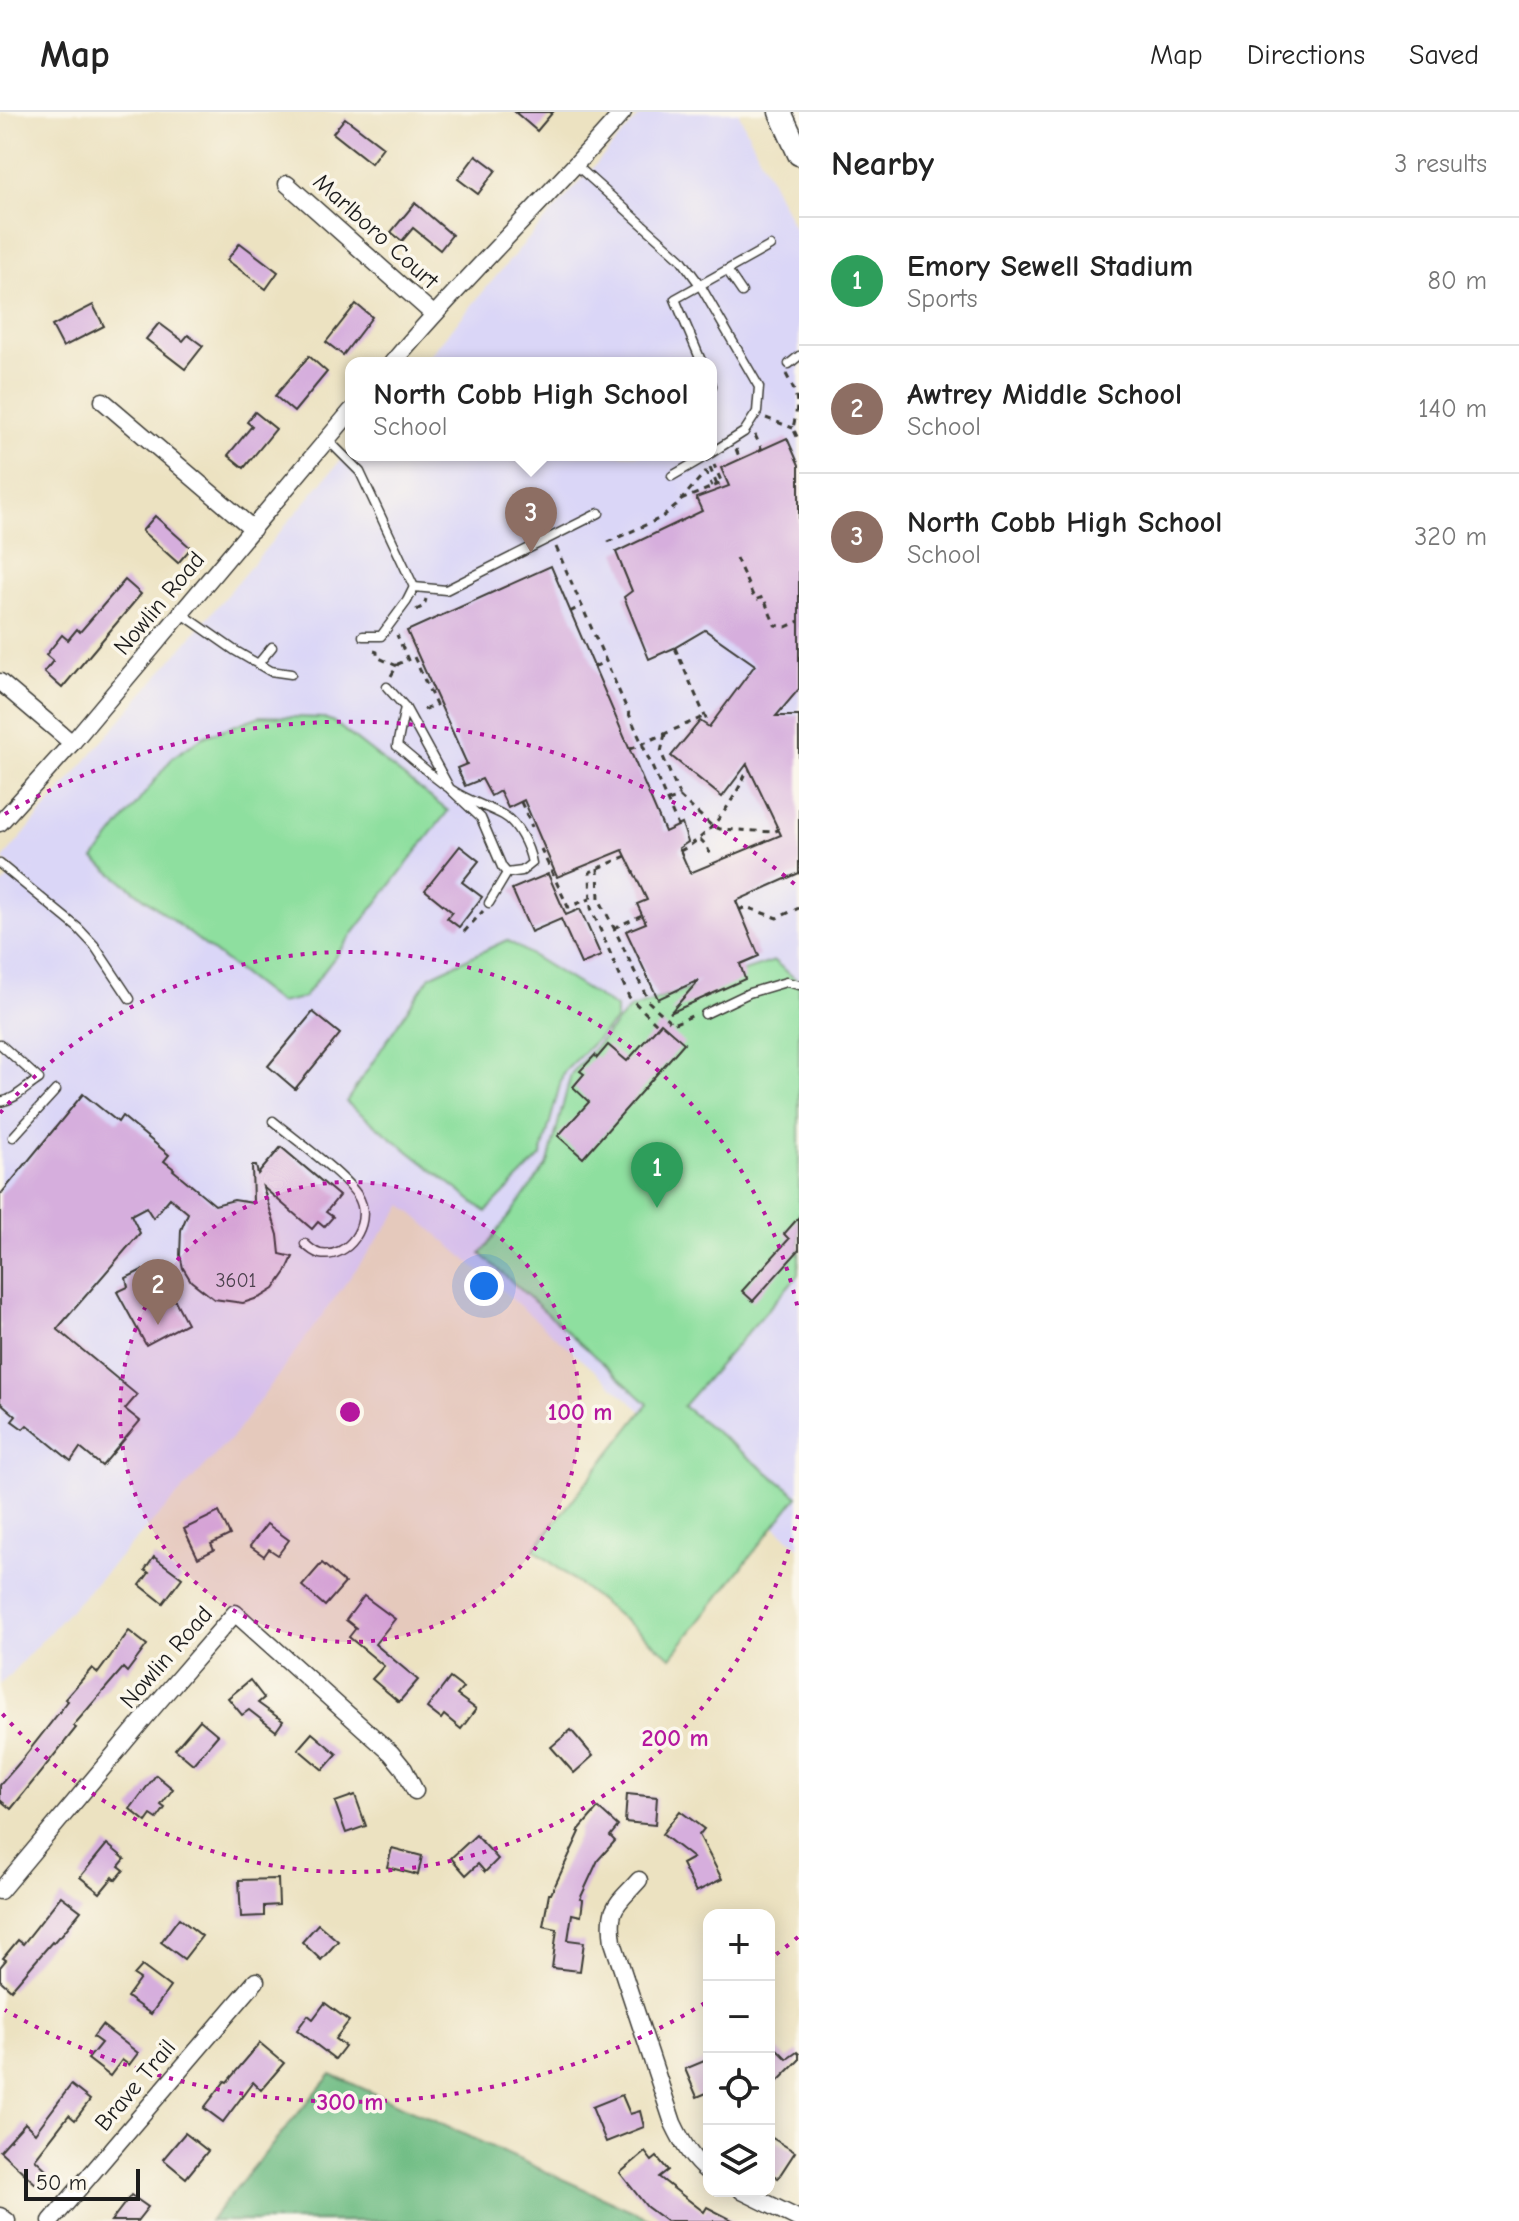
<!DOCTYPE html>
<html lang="en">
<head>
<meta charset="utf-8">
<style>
	body { margin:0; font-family:"Comic Neue",sans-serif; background:#f2f2f2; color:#222 }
	.controls { position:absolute; right:24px; bottom:24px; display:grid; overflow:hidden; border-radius:16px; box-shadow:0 4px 20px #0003 }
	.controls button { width:72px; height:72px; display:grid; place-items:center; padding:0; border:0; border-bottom:2px solid #e0e0e0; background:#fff; color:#222; font:40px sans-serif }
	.scale { position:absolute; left:24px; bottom:20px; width:116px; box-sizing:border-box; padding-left:8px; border:4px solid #1c1c1c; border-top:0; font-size:22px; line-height:28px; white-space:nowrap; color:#1c1c1c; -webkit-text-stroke:6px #fbf7ec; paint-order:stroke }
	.you { position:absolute; left:484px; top:1174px; width:28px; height:28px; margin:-20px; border:6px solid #fff; border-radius:50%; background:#1a73e8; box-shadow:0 0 0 12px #1a73e833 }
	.badge { display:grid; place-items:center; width:52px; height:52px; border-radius:50%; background:#b5179e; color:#fff; font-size:26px; font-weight:700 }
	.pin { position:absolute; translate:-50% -66px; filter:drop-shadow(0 2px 4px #0008) }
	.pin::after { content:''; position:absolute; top:42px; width:28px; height:24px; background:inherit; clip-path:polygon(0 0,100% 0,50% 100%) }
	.popup { position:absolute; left:345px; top:245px; width:372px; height:104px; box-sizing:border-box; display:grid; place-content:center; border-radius:16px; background:#fff; filter:drop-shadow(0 2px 6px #0005); font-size:26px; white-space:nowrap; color:#767676 }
	.popup b { font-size:30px; color:#222 }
	.popup::after { content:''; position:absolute; left:50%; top:100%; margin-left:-16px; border:16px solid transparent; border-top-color:#fff }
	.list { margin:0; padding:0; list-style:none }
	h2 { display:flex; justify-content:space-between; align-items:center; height:104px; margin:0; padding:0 32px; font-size:34px }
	h2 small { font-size:26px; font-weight:400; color:#767676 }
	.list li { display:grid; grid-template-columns:52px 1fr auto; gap:24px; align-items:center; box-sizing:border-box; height:128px; padding:0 32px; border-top:2px solid #e0e0e0 }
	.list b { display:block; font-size:30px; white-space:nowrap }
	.list p { margin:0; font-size:26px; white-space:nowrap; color:#767676 }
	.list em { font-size:26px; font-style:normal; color:#767676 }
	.icon { flex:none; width:44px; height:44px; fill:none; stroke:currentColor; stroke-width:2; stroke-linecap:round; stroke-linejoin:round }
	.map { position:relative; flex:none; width:799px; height:2109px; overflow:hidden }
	header { display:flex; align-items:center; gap:48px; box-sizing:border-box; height:112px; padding:0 40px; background:#fff; border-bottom:2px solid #e0e0e0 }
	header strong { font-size:38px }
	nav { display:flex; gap:44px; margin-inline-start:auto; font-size:28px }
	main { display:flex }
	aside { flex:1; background:#fff }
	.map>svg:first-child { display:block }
</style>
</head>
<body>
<header>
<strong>Map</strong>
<nav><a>Map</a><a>Directions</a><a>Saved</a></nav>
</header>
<main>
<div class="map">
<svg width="799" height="2109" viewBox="0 0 799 2109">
	<rect width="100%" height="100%" fill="#fbf7ec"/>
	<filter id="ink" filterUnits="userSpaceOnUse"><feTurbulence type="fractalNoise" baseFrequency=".0125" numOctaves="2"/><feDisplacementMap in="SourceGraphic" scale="16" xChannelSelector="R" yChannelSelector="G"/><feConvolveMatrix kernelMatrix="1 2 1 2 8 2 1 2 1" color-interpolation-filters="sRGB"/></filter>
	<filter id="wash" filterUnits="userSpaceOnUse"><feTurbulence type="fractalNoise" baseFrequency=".006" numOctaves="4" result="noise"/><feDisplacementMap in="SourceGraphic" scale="32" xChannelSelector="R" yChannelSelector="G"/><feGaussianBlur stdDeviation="1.8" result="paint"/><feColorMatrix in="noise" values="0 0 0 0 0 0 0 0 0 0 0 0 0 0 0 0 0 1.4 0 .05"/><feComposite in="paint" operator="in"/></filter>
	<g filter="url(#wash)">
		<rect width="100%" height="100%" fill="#ece2c1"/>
		<polygon fill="#dad6f7" points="643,0 738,0 799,126 799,1435 403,1093 235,1322 0,1573 0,776 16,758 3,747 351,336 351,343 711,343 711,251 423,251 521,135"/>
		<g fill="#8edf9f" stroke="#557e5e" stroke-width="2">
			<polygon points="260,604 323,606 332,609 448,699 303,886 279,891 94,747 173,645 203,625"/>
			<polygon points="507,828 616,896 616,908 563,961 541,1044 486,1100 346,990 430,864"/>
			<polygon points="774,849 799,870 799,1162 683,1294 798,1384 671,1545 534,1437 648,1292 481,1142 548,1051 571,962 629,897"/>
		</g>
		<polygon fill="#72be86" stroke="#476d51" stroke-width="2" points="331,1962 655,2109 209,2109"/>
		<g id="blocks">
			<g fill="#d6aedd">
				<polygon points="515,0 553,0 537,19"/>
				<polygon points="345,6 383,35 371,51 333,21"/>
				<polygon points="476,43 496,58 478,82 458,67"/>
				<polygon points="415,91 452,123 440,138 413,116 402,129 391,120"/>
				<polygon points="240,131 278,160 266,177 227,148"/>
				<polygon points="356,192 372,205 343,243 326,230"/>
				<polygon points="93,193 104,214 63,235 52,214"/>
				<polygon points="159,211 183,229 188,223 203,234 185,257 146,227"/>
				<polygon points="309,244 327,260 294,300 275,284"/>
				<polygon points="255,300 276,317 244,356 228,343 252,314 247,310"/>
				<polygon points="787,326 799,353 799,577 776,604 799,604 799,761 736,789 759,844 740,852 745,867 670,901 699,868 658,887 626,819 646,811 637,792 647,788 623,738 557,765 524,688 508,696 500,679 491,684 482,667 465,674 457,656 467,652 407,519 551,454 665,720 682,712 688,730 679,736 690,761 781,723 747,652 722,685 671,644 700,609 709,615 755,553 705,518 674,536 649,547 624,485 632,479 616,440 702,399 696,386 729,374 721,356"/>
				<polygon points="155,404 191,436 178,451 142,419"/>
				<polygon points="125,468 141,482 62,576 44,560 53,549 46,543 62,523 68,528 77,517 80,520"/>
				<polygon points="460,734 479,749 462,770 482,785 459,815 447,806 452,800 425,778"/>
				<polygon points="548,762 566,803 580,797 601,844 581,852 561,807 531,820 512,777"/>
				<polygon points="313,900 340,922 295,977 268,954"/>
				<polygon points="661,911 684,931 583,1046 558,1024 589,990 573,975 584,962 580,959 595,943 597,946 608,933 627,949"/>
				<polygon points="83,982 118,1010 122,1004 169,1043 164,1049 174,1057 173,1058 215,1093 234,1088 253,1091 252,1054 256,1054 258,1062 281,1035 339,1084 326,1100 333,1105 324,1115 318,1110 312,1117 263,1075 278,1123 280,1142 293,1145 286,1160 274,1177 261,1185 243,1191 214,1187 191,1169 183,1156 180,1143 181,1118 188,1101 170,1086 153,1106 146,1095 131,1103 140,1121 57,1217 137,1283 125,1297 140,1309 102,1354 80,1336 71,1349 27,1313 23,1317 12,1309 16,1304 0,1290 0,1083"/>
				<polygon points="799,1105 799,1138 753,1189 742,1179 789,1127 784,1122"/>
				<polygon points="158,1156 187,1211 146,1233 117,1180 128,1175 126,1166 142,1158 148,1162"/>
				<polygon points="219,1400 230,1423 211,1432 214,1438 198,1446 184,1417"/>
				<polygon points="267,1412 289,1428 278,1443 269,1437 264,1444 250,1434"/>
				<polygon points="154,1445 182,1466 163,1491 140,1473 149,1461 145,1458"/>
				<polygon points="322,1451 345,1471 325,1494 302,1474"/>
				<polygon points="364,1484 395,1507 375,1532 418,1568 399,1590 372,1567 384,1554 349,1525 356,1516 346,1508"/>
				<polygon points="129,1519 147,1533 127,1560 123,1556 73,1614 76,1616 11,1697 0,1688 0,1673 20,1650 68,1589 65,1587 92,1556 98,1561"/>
				<polygon points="450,1566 463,1576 457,1583 476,1597 461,1617 444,1603 441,1607 427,1596"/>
				<polygon points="250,1568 264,1586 258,1591 283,1609 276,1619 249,1598 242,1603 228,1586"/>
				<polygon points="200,1608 218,1623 193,1652 175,1637"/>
				<polygon points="571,1618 593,1644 574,1661 551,1635"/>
				<polygon points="312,1621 337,1642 323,1658 298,1637"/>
				<polygon points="156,1663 173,1677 161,1693 165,1696 157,1707 151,1703 146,1710 130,1697"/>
				<polygon points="627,1682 657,1685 655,1713 625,1710"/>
				<polygon points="355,1683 366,1714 346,1721 335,1690"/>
				<polygon points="598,1696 618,1714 610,1724 615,1729 598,1748 580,1787 583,1788 581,1804 572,1802 568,1828 584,1830 580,1859 552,1856 557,1817 543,1814 549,1782 551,1782 580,1720 578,1719"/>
				<polygon points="680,1699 704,1717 699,1723 722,1767 696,1780 682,1752 693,1746 662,1722"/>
				<polygon points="476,1723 498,1747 485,1760 478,1752 466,1763 451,1746"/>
				<polygon points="107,1732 125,1747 119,1754 124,1758 116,1768 113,1765 100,1781 80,1765"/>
				<polygon points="392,1736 422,1744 418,1763 387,1755"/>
				<polygon points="278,1767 279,1793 264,1794 264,1804 241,1805 239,1768"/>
				<polygon points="61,1784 81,1799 60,1825 59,1824 53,1831 52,1830 11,1878 0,1868 0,1855 6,1848 3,1846 18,1828 23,1832"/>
				<polygon points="179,1806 202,1824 184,1847 161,1830"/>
				<polygon points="318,1812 338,1829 321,1848 302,1830"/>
				<polygon points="142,1854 170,1875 151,1902 127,1885 140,1867 134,1863"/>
				<polygon points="325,1891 349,1909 335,1927 345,1934 335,1947 297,1918 308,1903 313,1907"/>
				<polygon points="102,1913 138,1941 129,1953 122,1948 110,1964 88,1947 101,1931 93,1925"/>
				<polygon points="769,1929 787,1947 797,1940 799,1942 799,1948 769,1978 769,1960 772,1958 769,1954"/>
				<polygon points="260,1931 284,1951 261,1978 253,1970 223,2010 204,1996 225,1969 227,1970"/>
				<polygon points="709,1947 709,1980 697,1985 685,1957"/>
				<polygon points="71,1973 90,1988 75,2008 69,2003 35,2047 50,2061 38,2074 0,2039 25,2011 35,2021"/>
				<polygon points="622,1983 630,2002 640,1999 644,2015 606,2030 592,1995"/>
				<polygon points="185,2021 208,2039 186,2066 163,2047"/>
				<polygon points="769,2024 795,2040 778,2066 769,2060"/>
				<polygon points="645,2040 652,2049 657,2045 668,2058 659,2065 704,2100 707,2095 734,2109 666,2109 647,2095 620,2061"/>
				<polygon points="131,2083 148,2095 137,2109 111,2109"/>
			</g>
		</g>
	</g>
	<g filter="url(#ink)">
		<use href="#blocks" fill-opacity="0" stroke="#3b3a35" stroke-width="2"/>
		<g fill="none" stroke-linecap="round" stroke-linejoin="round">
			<defs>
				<g id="service">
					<polyline points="576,53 681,147 700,173 759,275 757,300 744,320 711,341"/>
					<polyline points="727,158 742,180"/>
					<polyline points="702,251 675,187 770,134"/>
					<polyline points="789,252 799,244"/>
					<polyline points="711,271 712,274"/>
					<polyline points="327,327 360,360 414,475"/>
					<polyline points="672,364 708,343"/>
					<polyline points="414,475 446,478 599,401"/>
					<polyline points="181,501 234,538 270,559 291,562"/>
					<polyline points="363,524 381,524 407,489 414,475"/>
					<polyline points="258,552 272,535"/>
					<path d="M387,575l18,20 45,82 31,29 21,49 5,6 15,-2 10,-8c-3,-16 -14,-40 -29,-48 -17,-9 -35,-14 -51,-25 -20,-13 -37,-30 -55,-44l8,-39"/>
					<polyline points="0,752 78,816 94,833 130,887"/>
					<polyline points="489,791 507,761"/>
					<polyline points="705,902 749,881 786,870 799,873"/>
					<path d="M0,932l39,35c-14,9 -23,20 -39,23"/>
					<path d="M273,1009c20,17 78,58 87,79 11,24 -11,59 -40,54 -6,-2 -11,-6 -15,-10"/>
					<polyline points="13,1025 56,978"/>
				</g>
				<g id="minor">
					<polyline points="287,72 433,202"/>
					<path d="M392,251c73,-87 156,-165 231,-251"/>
					<polyline points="103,289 253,417"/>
					<polyline points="0,570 72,631"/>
					<polyline points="0,711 72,631 351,299"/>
					<path d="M639,1768c-23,26 -31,26 -26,62l60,181c9,19 19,37 36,50"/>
					<polyline points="0,1779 153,1596 235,1501 391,1641 404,1657 415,1679"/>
					<polyline points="742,2079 799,2107"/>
					<polyline points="0,2104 7,2109"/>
					<polyline points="51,2109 256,1869"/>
				</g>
				<polyline id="secondary" points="780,0 799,42"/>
			</defs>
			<use href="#service" stroke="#3b3a35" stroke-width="11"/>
			<use href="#minor" stroke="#3b3a35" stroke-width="19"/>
			<use href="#secondary" stroke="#3b3a35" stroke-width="25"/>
			<g stroke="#3b3a35" stroke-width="3" stroke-dasharray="6 6" stroke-linecap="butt">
				<path d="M786,262c13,25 13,27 7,54l6,13"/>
				<polyline points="766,306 793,316"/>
				<polyline points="755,323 762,338"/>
				<polyline points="736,337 740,347"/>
				<polyline points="710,356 717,373"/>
				<polyline points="705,359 712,374"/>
				<polyline points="681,388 722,371 714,353"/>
				<polyline points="608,430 661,406 676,394 706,359"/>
				<polyline points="556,435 678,714"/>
				<polyline points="736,446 755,488 763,485 775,513 786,515 799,509"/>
				<polyline points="416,498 424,494 426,487"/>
				<polyline points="570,500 583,493"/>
				<polyline points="675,536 707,609 711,612"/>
				<polyline points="374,539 377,540 377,545 397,554"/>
				<polyline points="414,545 436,593 421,599"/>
				<polyline points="594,555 607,549"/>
				<polyline points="391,564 398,552 408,548 397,523"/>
				<polyline points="665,622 661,640 680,685"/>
				<polyline points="630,637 705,604"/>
				<polyline points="668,689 680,685 712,714 720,717 773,720 778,718"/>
				<polyline points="521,690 532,715"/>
				<polyline points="700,727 706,733 711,744"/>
				<polyline points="541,737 568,795 590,787"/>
				<path d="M680,739c32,-16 53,-49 67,-80l3,-1"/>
				<polyline points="626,744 590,760 591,796 629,885 659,914"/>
				<polyline points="598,756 599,787 614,816 649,890 673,912 694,903"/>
				<polyline points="739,798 746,795 777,806 799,796"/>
				<polyline points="614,816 642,803"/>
				<polyline points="464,820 483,799"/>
			</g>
			<use href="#service" stroke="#fff" stroke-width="8"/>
			<use href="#minor" stroke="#fff" stroke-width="16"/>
			<use href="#secondary" stroke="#fff" stroke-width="22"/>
		</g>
	</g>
	<circle cx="350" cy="1300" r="230" fill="#b5179e" fill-opacity=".12"/>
	<g fill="none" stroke="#b5179e" stroke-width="4" stroke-dasharray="4 8">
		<circle cx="350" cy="1300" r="230"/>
		<path d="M798 1403A460 460 0 0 1 0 1599M0 1001A460 460 0 0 1 798 1197"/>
		<path d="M798 1825A690 690 0 0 1 770 1847M705 1891A690 690 0 0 1 5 1898M5 702A690 690 0 0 1 798 775"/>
	</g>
	<g text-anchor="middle" stroke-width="7" stroke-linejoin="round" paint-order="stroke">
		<g font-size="20" fill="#4a404c">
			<text x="236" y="1175">3601</text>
		</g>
		<g font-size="24" fill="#1c1c1c" stroke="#fbf7ec">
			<text transform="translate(376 119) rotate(42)" y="8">Marlboro Court</text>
			<text transform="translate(159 491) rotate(-50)" y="8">Nowlin Road</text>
			<text transform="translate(166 1545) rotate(-49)" y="8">Nowlin Road</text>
			<text transform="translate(135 1973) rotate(-50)" y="8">Brave Trail</text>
		</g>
	</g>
	<circle cx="350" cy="1300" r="12" fill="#b5179e" stroke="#fbf7ec" stroke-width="4"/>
	<g font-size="24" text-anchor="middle" font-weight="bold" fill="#b5179e" stroke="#fbf7ec" stroke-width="7" stroke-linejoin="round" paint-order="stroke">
		<text x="580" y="1308">100 m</text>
		<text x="675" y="1634">200 m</text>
		<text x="350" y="1998">300 m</text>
	</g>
</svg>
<div class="controls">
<button>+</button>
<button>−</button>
<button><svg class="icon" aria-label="locate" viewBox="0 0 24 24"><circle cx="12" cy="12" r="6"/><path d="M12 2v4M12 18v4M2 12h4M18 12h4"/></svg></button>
<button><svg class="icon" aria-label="layers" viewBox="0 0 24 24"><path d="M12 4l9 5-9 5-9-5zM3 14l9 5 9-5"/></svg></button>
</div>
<div class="scale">50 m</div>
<div class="you"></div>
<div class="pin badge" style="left:657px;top:1096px;background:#2e9e5b">1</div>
<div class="pin badge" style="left:158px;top:1213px;background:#8d6e63">2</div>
<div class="pin badge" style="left:531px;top:441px;background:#8d6e63">3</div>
<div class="popup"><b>North Cobb High School</b>School</div>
</div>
<aside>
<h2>Nearby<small>3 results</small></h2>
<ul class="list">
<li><span class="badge" style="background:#2e9e5b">1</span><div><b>Emory Sewell Stadium</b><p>Sports</p></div><em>80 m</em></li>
<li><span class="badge" style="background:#8d6e63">2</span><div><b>Awtrey Middle School</b><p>School</p></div><em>140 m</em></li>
<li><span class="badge" style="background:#8d6e63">3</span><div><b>North Cobb High School</b><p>School</p></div><em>320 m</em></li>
</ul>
</aside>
</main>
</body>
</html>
